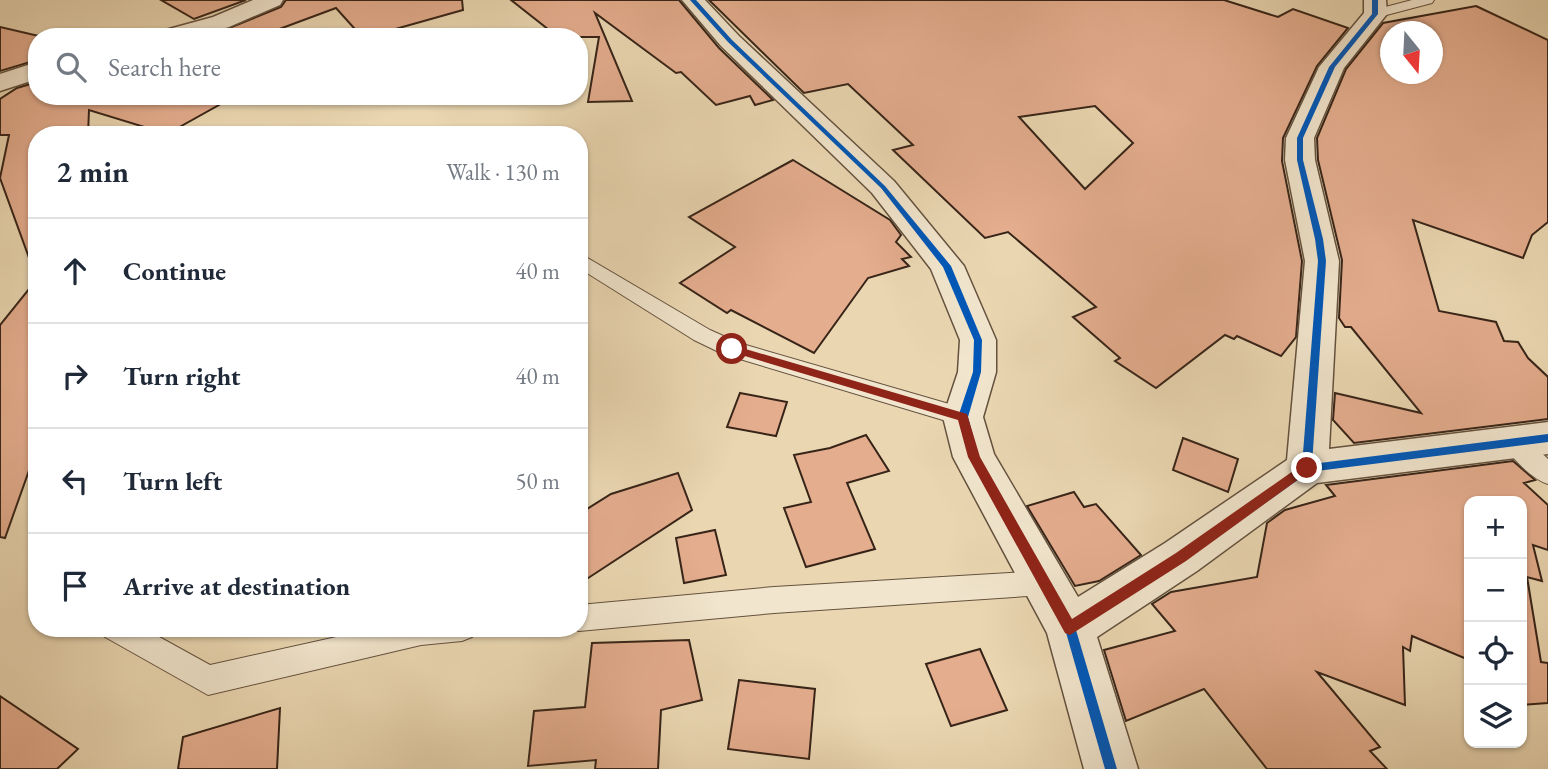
<!DOCTYPE html>
<html lang="en">
<head>
<meta charset="utf-8">
<style>
	body { margin:0; font-family:"EB Garamond",serif; background:#f2f2f3; color:#1f2937 }
	.controls { position:absolute; right:21px; bottom:21px; display:grid; overflow:hidden; border-radius:14px; box-shadow:0 2px 5px #0004 }
	.controls button { width:63px; height:63px; display:grid; place-items:center; padding:0; border:0; border-bottom:2px solid #e0e1e3; background:#fff; color:#1f2937; font:35px sans-serif }
	.compass { position:absolute; left:1380px; top:21px; width:63px; height:63px; border-radius:50%; background:#fff; box-shadow:0 2px 5px #0004; rotate:162deg }
	.stop { position:absolute; width:21px; height:21px; margin:-16px; border:5px solid #8f2418; border-radius:50%; background:#fff }
	.stop.end { background:#8f2418; border-color:#fff; box-shadow:0 2px 7px #0008 }
	.list { margin:0; padding:0; list-style:none }
	h2 { display:flex; justify-content:space-between; align-items:center; height:91px; margin:0; padding:0 28px; font-size:30px }
	h2 small { font-size:23px; font-weight:400; color:#747a83 }
	.list li { display:grid; grid-template-columns:46px 1fr auto; gap:21px; align-items:center; box-sizing:border-box; height:105px; padding:0 28px; border-top:2px solid #e0e1e3 }
	.list b { display:block; font-size:26px; white-space:nowrap }
	.list em { font-size:23px; font-style:normal; color:#747a83 }
	.icon { flex:none; width:38px; height:38px; fill:none; stroke:currentColor; stroke-width:2; stroke-linecap:round; stroke-linejoin:round }
	.map { position:relative; flex:none; width:1548px; height:769px; overflow:hidden }
	.search { position:absolute; background:#fff; box-shadow:0 2px 5px #0004; left:28px; top:28px; width:560px; height:77px; display:flex; align-items:center; gap:18px; box-sizing:border-box; padding:0 24px; border-radius:28px; color:#747a83; font-size:26px }
	.panel { position:absolute; background:#fff; box-shadow:0 2px 5px #0004; left:28px; top:126px; width:560px; height:511px; border-radius:28px }
	.map>svg:first-child { display:block }
</style>
</head>
<body>
<div class="map">
<svg width="1548" height="769" viewBox="0 0 1548 769">
	<rect width="100%" height="100%" fill="#ead7b2"/>
	<filter id="stains"><feTurbulence type="fractalNoise" baseFrequency=".00286" numOctaves="4"/><feColorMatrix values="0 0 0 0 .2 0 0 0 0 .09 0 0 0 0 .02 0 0 0 .5 -.17"/></filter>
	<radialGradient id="worn" r=".72"><stop offset=".6" stop-color="#630" stop-opacity="0"/><stop offset="1" stop-color="#630" stop-opacity=".3"/></radialGradient>
	<g fill="#e4ad8e" stroke="#372418" stroke-width="2" fill-rule="evenodd">
		<polygon points="161,0 246,0 194,19"/>
		<polygon points="286,0 462,0 463,10 367,37 362,37 336,8 258,37 224,37 217,33 281,7"/>
		<polygon points="511,0 679,0 719,48 773,100 755,105 750,96 716,105 681,72 676,73 595,13 632,101 588,102 599,37 558,37"/>
		<path d="M709,0h515l54,17 15,-8 55,19 -31,38 -34,72 -1,23 20,100 -6,76 -15,19 -44,-20 -3,3 -9,-4 -69,53 -41,-27 5,-3 -47,-41 23,-10 -88,-75 -23,6 -92,-88 20,-5 -65,-61 -44,9zM1095,106l38,37 -48,46 -66,-72z"/>
		<path d="M1476,6l72,34v182l-16,13 -9,23 -110,-38 26,91 57,11 8,19 14,1 10,16 20,19v42l-194,24 -21,-23 2,-27 86,20 -70,-86h-6l-6,-9 3,-58 -24,-100 -1,-22 29,-69 37,-46zM1390,32h42v42h-42z"/>
		<polygon points="0,27 43,37 37,37 37,60 0,71"/>
		<polygon points="37,82 37,96 235,96 167,134 89,110 88,135 37,135 37,266 32,266 0,178 9,135 0,135 0,99 17,88"/>
		<polygon points="793,160 890,220 901,235 896,242 911,257 902,259 909,266 868,278 814,353 731,310 727,313 680,283 735,247 689,217"/>
		<polygon points="37,279 37,448 5,538 0,537 0,325"/>
		<polygon points="740,393 787,402 776,436 727,427"/>
		<polygon points="866,435 889,471 847,483 875,549 806,567 784,508 811,502 794,455 830,448"/>
		<polygon points="1183,438 1238,459 1228,492 1173,470"/>
		<polygon points="1513,461 1535,480 1524,483 1548,505 1548,550 1533,545 1542,581 1527,577 1541,662 1548,663 1548,703 1522,705 1522,501 1469,501 1469,660 1412,636 1410,651 1403,647 1405,705 1317,672 1380,747 1370,751 1387,769 1267,769 1204,689 1126,721 1104,650 1175,631 1152,604 1171,592 1257,577 1267,523 1285,510 1335,496 1326,485"/>
		<polygon points="678,473 692,510 579,584 579,514 611,494"/>
		<polygon points="1074,492 1084,507 1096,504 1141,555 1099,581 1075,586 1027,506"/>
		<polygon points="715,530 726,575 684,583 676,538"/>
		<polygon points="689,640 702,700 661,710 658,769 595,769 596,760 528,766 534,711 585,707 592,643"/>
		<polygon points="980,649 1007,710 951,726 926,664"/>
		<polygon points="739,680 815,689 809,759 728,749"/>
		<polygon points="0,696 78,749 57,769 0,769"/>
		<polygon points="280,708 277,769 178,769 183,737"/>
	</g>
	<g fill="none" stroke-linecap="round" stroke-linejoin="round">
		<defs>
			<g id="lane">
				<polygon points="1412,0 1434,0 1432,3 1375,18 1368,14 1370,11"/>
				<polygon points="579,253 710,330 739,343 963,408 971,411 975,417 971,423 963,426 723,354 694,340 579,268"/>
				<path d="M1516,435l9,2 23,22v25c-16,-5 -36,-25 -44,-40l3,-7z"/>
				<polygon points="1043,571 1053,574 1057,583 1053,592 1043,595 774,613 579,631 572,628 579,628 579,605 774,587"/>
				<polygon points="101,628 143,628 210,665 377,628 476,628 472,637 462,641 421,645 208,695 105,637"/>
			</g>
			<g id="street">
				<polygon points="253,0 283,0 280,5 229,27 194,37 154,37 158,32 213,17"/>
				<polygon points="682,0 705,0 739,36 894,181 964,266 996,340 996,372 983,417 994,454 1078,597 1165,543 1287,460 1305,261 1285,160 1286,138 1319,67 1364,13 1364,0 1386,0 1387,14 1344,68 1314,138 1315,160 1339,261 1329,449 1548,422 1548,454 1317,483 1197,571 1097,637 1138,769 1084,769 1047,633 953,457 943,417 958,372 960,340 931,269 872,193 721,46"/>
				<polygon points="37,62 37,79 0,91 0,74"/>
			</g>
		</defs>
		<use href="#lane" stroke="#64513e" stroke-width="2"/>
		<use href="#street" stroke="#64513e" stroke-width="3"/>
		<use href="#lane" fill="#f1e5cd" fill-rule="evenodd"/>
		<use href="#street" fill="#f1e5cd" fill-rule="evenodd"/>
		<defs>
			<polygon id="cycleway" points="690,0 696,0 732,40 885,186 951,266 982,340 981,372 968,417 979,457 1072,621 1177,554 1302,466 1318,261 1315,239 1297,160 1297,138 1329,67 1372,14 1372,0 1378,0 1378,14 1335,67 1303,138 1303,160 1323,239 1326,261 1312,464 1548,434 1548,442 1309,472 1185,560 1076,630 1117,769 1105,769 1065,629 969,457 958,417 973,372 974,340 943,267 881,188 728,42"/>
		</defs>
		<use href="#cycleway" stroke="#f1e5cd" stroke-width="4"/>
		<use href="#cycleway" fill="#0057b8" fill-rule="evenodd"/>
	</g>
	<polygon fill="#8f2418" points="732,345 967,414 980,457 1072,619 1176,553 1303,464 1307,463 1314,468 1186,561 1070,635 1065,633 968,457 958,420 728,351 728,346"/>
	<rect width="100%" height="100%" filter="url(#stains)"/>
	<rect width="100%" height="100%" fill="url(#worn)"/>
</svg>
<div class="controls">
<button>+</button>
<button>−</button>
<button><svg class="icon" aria-label="locate" viewBox="0 0 24 24"><circle cx="12" cy="12" r="6"/><path d="M12 2v4M12 18v4M2 12h4M18 12h4"/></svg></button>
<button><svg class="icon" aria-label="layers" viewBox="0 0 24 24"><path d="M12 4l9 5-9 5-9-5zM3 14l9 5 9-5"/></svg></button>
</div>
<svg class="compass" viewBox="-18 -18 36 36"><path d="M0-13l5 13h-10z" fill="#e53935"/><path d="M0 13l5-13h-10z" fill="#747a83"/></svg>
<div class="stop" style="left:732px;top:349px"></div>
<div class="stop end" style="left:1307px;top:468px"></div>
<div class="search"><svg class="icon" aria-label="search" viewBox="0 0 24 24"><circle cx="10" cy="10" r="6"/><path d="M15 15l6 6"/></svg>Search here</div>
<section class="panel">
<h2>2 min<small>Walk · 130 m</small></h2>
<ul class="list">
<li><svg class="icon" aria-label="ahead" viewBox="0 0 24 24"><path d="M12 20V5M6 11l6-6 6 6"/></svg><div><b>Continue</b></div><em>40 m</em></li>
<li><svg class="icon" aria-label="right" viewBox="0 0 24 24"><path d="M7 20v-9h11M14 6l5 5-5 5"/></svg><div><b>Turn right</b></div><em>40 m</em></li>
<li><svg class="icon" aria-label="left" viewBox="0 0 24 24"><path d="M17 20v-9H6M10 6l-5 5 5 5"/></svg><div><b>Turn left</b></div><em>50 m</em></li>
<li><svg class="icon" aria-label="arrive" viewBox="0 0 24 24"><path d="M6 21V4h12l-3 4 3 4H6"/></svg><div><b>Arrive at destination</b></div></li>
</ul>
</section>
</div>
</body>
</html>
